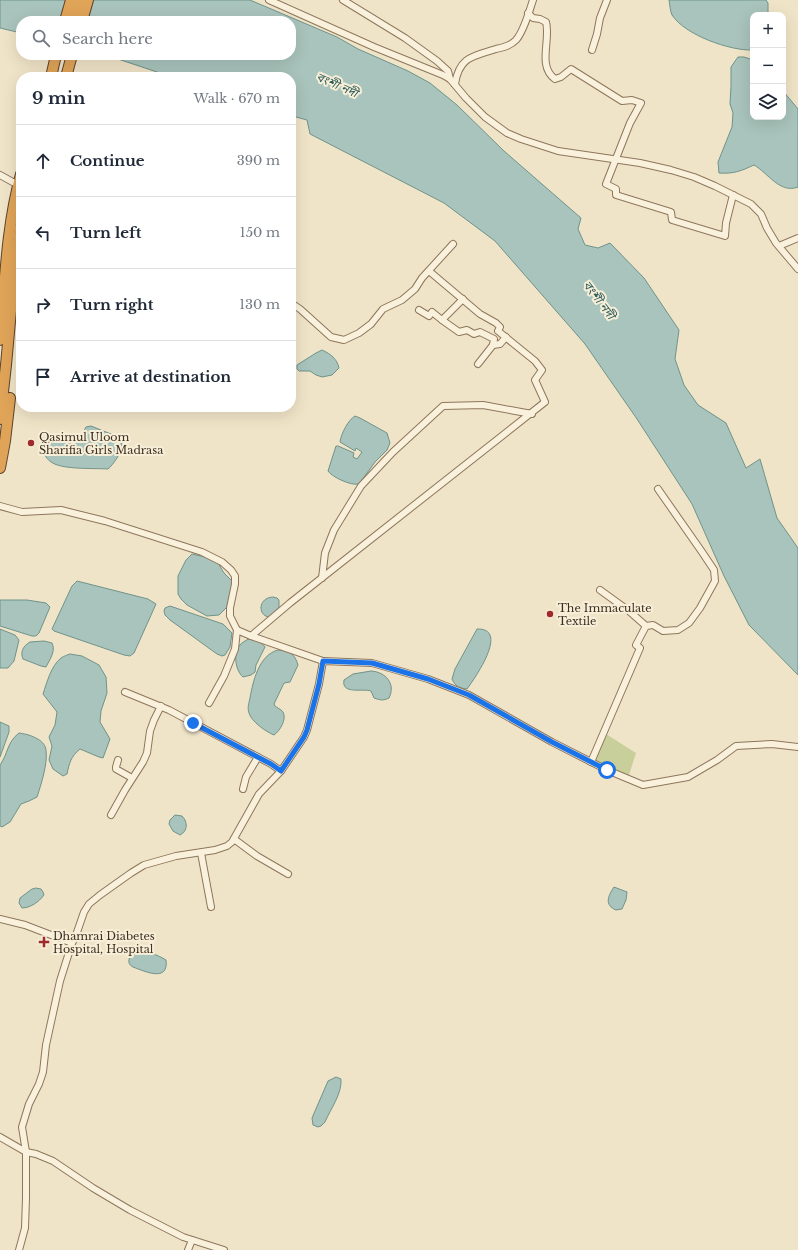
<!DOCTYPE html>
<html lang="en">
<head>
<meta charset="utf-8">
<style>
	body { margin:0; font-family:"Libre Baskerville","Noto Sans Bengali",serif; background:#f2f2f3; color:#1f2937 }
	.controls { position:absolute; right:12px; top:12px; display:grid; overflow:hidden; border-radius:8px; box-shadow:0 4px 16px #0002 }
	.controls button { width:36px; height:36px; display:grid; place-items:center; padding:0; border:0; border-bottom:1px solid #e0e1e3; background:#fff; color:#1f2937; font:20px sans-serif }
	.stop { position:absolute; width:12px; height:12px; margin:-9px; border:3px solid #1a73e8; border-radius:50%; background:#fff }
	.stop.end { background:#1a73e8; border-color:#fff; box-shadow:0 1px 4px #0008 }
	.list { margin:0; padding:0; list-style:none }
	h2 { display:flex; justify-content:space-between; align-items:center; height:52px; margin:0; padding:0 16px; font-size:17px }
	h2 small { font-size:13px; font-weight:400; color:#747a83 }
	.list li { display:grid; grid-template-columns:26px 1fr auto; gap:12px; align-items:center; box-sizing:border-box; height:72px; padding:0 16px; border-top:1px solid #e0e1e3 }
	.list b { display:block; font-size:15px; white-space:nowrap }
	.list em { font-size:13px; font-style:normal; color:#747a83 }
	.icon { flex:none; width:22px; height:22px; fill:none; stroke:currentColor; stroke-width:2; stroke-linecap:round; stroke-linejoin:round }
	.map { position:relative; flex:none; width:798px; height:1250px; overflow:hidden }
	.search { position:absolute; background:#fff; box-shadow:0 4px 16px #0002; left:16px; top:16px; width:280px; height:44px; display:flex; align-items:center; gap:10px; box-sizing:border-box; padding:0 14px; border-radius:16px; color:#747a83; font-size:15px }
	.panel { position:absolute; background:#fff; box-shadow:0 4px 16px #0002; left:16px; top:72px; width:280px; height:340px; border-radius:16px }
	.map>svg:first-child { display:block }
</style>
</head>
<body>
<div class="map">
<svg width="798" height="1250" viewBox="0 0 798 1250">
	<rect width="100%" height="100%" fill="#f0e4c8"/>
	<polygon fill="#c9cf9b" points="606,734 636,753 628,778 595,761"/>
	<g fill="#a9c4bc" stroke="#6f938a">
		<polygon points="0,0 250,0 337,37 358,49 408,71 430,83 457,105 504,151 581,218 578,229 585,245 598,248 610,243 644,278 679,330 675,359 684,385 698,405 726,423 746,468 760,459 777,518 798,548 798,675 749,625 724,576 692,504 637,419 585,344 495,241 444,203 310,134 307,120 296,117 291,120 291,77 172,77 106,55 291,55 291,21 21,21 21,33 0,28"/>
		<path d="M669,0h97l2,3v12h-15v35c-23,1 -68,-15 -81,-35 -2,-4 -2,-10 -3,-15z"/>
		<path d="M738,57h6l9,3v57h30v-26l15,18v78c-18,7 -30,-14 -44,-22 -13,6 -20,9 -35,8l-1,-11 14,-35 1,-14 -3,-9 1,-18v-19z"/>
		<path d="M322,350c9,4 15,9 17,18l-7,7 -10,2 -6,-2 -6,-4h-11l-2,-2v-4l19,-12z"/>
		<path d="M355,416l5,2 27,15 3,10 -3,7 -12,12 -16,22c-8,2 -27,-7 -31,-13l8,-25h2l16,7 -1,4 4,2 5,-7 -6,-4 -1,3 -15,-9c1,-8 8,-22 15,-26z"/>
		<path d="M91,426l30,12c0,2 1,5 1,7 -1,8 -8,19 -14,24 -14,-1 -46,1 -57,-7 -3,-2 -5,-5 -7,-8l3,-9 8,-5 19,1 6,-3 6,-11z"/>
		<polygon points="192,554 209,558 218,563 224,573 232,581 232,590 228,603 227,607 219,615 207,616 187,605 181,599 178,594 178,576 186,560"/>
		<polygon points="77,581 148,599 156,604 134,653 130,656 124,655 54,631 52,629 72,586"/>
		<path d="M273,597l4,1 2,2v9l-10,8c-9,-1 -11,-13 -3,-18 1,-1 5,-2 7,-2z"/>
		<polygon points="0,600 27,600 46,603 50,607 39,633 36,636 32,636 0,626"/>
		<polygon points="170,606 223,624 232,633 230,647 225,655 222,656 217,654 170,620 165,615 164,611 165,608"/>
		<polygon points="0,629 15,635 19,640 14,661 8,668 0,668"/>
		<path d="M477,629c33,-1 -2,49 -10,60 -8,-1 -12,-3 -15,-10l3,-10z"/>
		<path d="M248,639c6,0 14,3 17,8l-9,18 -1,7 -4,3 -8,2c-8,-7 -10,-24 -3,-32 2,-3 6,-4 8,-6z"/>
		<path d="M30,642l14,-1 8,2c4,8 -2,16 -6,24l-5,-1 -18,-7c-3,-7 0,-13 7,-17z"/>
		<path d="M278,650c11,0 17,4 20,15l-8,17 -6,1 -10,21 1,2c2,2 6,3 8,6 4,7 -3,19 -9,23 -8,-3 -23,-14 -25,-22 -2,-5 0,-10 1,-15 3,-17 9,-43 28,-48z"/>
		<path d="M70,654l12,2 17,9 7,12 1,16 -6,18 -1,11 10,17 -7,19 -4,-1 -19,-8c-9,7 -11,15 -13,25l-4,2 -10,-7 -4,-9 3,-14 -3,-9 6,-12 2,-13 -14,-18c4,-12 8,-28 18,-36 3,-2 6,-3 9,-4z"/>
		<path d="M371,671c15,1 25,13 18,27 -6,3 -9,2 -15,0l-3,-7c-8,-3 -30,4 -27,-11l9,-6z"/>
		<polygon points="0,722 9,726 9,732 0,757"/>
		<path d="M19,733c9,1 26,6 27,17 2,13 -5,35 -9,47l-8,4 -8,3 -11,18 -8,5 -2,-1v-61c8,-11 7,-23 19,-32z"/>
		<path d="M175,815l7,1c6,6 6,15 -2,19l-7,-4 -4,-7 1,-4z"/>
		<path d="M614,887l13,5 -1,8 -4,9 -6,1c-12,-5 -8,-14 -2,-23z"/>
		<path d="M36,888l5,1 2,3 1,3c-5,7 -14,13 -22,13l-3,-5 1,-5 12,-9z"/>
		<path d="M135,951c10,-1 23,4 31,9 3,23 -22,11 -33,7 -8,-4 -3,-12 2,-16z"/>
		<path d="M336,1077l5,2c1,15 -10,29 -16,43l-4,4 -3,1 -5,-2 -1,-7 16,-37z"/>
	</g>
	<g fill="none" stroke-linecap="round" stroke-linejoin="round">
		<defs>
			<g id="minor">
				<polyline points="269,0 374,47 443,75 450,79 466,98 485,117 507,133 521,139 558,151 640,163 671,170 694,177 715,186 751,204 761,214 767,228 776,243 798,269"/>
				<polyline points="343,0 405,38 437,61 448,71 450,79"/>
				<path d="M528,13l5,5 7,1 6,3c5,18 -9,44 9,57l6,-2 10,-8 51,32 10,-1 9,3 -11,20 -24,61 10,5v6l55,17 1,8 53,16 1,-13 7,-28"/>
				<polyline points="592,50 597,34 600,18 607,0"/>
				<path d="M455,84c4,-27 18,-28 41,-35 8,-2 14,-3 20,-9 8,-9 13,-28 17,-40"/>
				<polyline points="0,175 20,186"/>
				<polyline points="779,246 798,238"/>
				<polyline points="291,303 300,309 331,337 344,340 359,333 371,324 383,309 402,300 415,289 422,278 453,244"/>
				<polyline points="419,310 429,316 432,312 442,320 463,299"/>
				<polyline points="442,320 459,332 467,330 474,334 480,332 494,339 493,345 500,344 506,337"/>
				<polyline points="478,364 493,345"/>
				<polyline points="0,506 22,512 61,510 105,521 202,552 222,562 231,570 235,576 235,584 230,608 230,616 237,630 235,649 224,676 209,703"/>
				<polyline points="322,578 325,553 334,530 361,486 393,452 443,406 483,405 532,414"/>
				<polyline points="646,626 653,625 663,631 678,630 689,623 700,608 715,581 714,570 702,552 658,489"/>
				<polyline points="237,630 251,636"/>
				<polyline points="323,661 251,636 290,603 545,402 535,380 542,370 535,361 498,331 500,327 496,323 480,314 429,271"/>
				<polyline points="125,692 169,710 271,764 281,771"/>
				<polyline points="118,760 116,767 116,769 132,778"/>
				<polyline points="591,762 640,648 636,645 646,626 629,611 600,590"/>
				<polyline points="243,789 246,777 258,757"/>
				<polyline points="111,815 125,790 143,762 147,753 150,731 154,720 161,706"/>
				<polyline points="234,839 257,856 288,874"/>
				<polyline points="201,853 211,907"/>
				<polyline points="0,919 25,925 72,943"/>
				<polyline points="0,1137 26,1152 36,1154 53,1161 93,1188 130,1210 183,1237 224,1250"/>
				<polyline points="19,1250 25,1228 26,1198 26,1152 22,1127 29,1104 39,1084 43,1072 46,1045 60,981 72,943 75,938 84,912 89,904 100,895 131,873 144,865 176,856 215,850 227,846 232,842 259,794 281,771 304,737 307,730 319,684 323,661 372,663 428,679 469,695 552,742 607,770 643,785 688,777 717,760 736,746 772,744 798,747"/>
				<polyline points="188,1250 192,1240"/>
			</g>
			<g id="highway">
				<polyline points="65,21 71,0"/>
				<polyline points="74,21 80,0"/>
				<polyline points="82,21 88,0"/>
				<polyline points="51,77 56,55"/>
				<polyline points="66,77 72,55"/>
				<path d="M0,340c5,-55 6,-112 21,-166"/>
				<polyline points="0,419 6,365 16,256 21,220"/>
				<polyline points="0,468 5,441 10,398"/>
			</g>
		</defs>
		<use href="#minor" stroke="#8d765c" stroke-width="8"/>
		<use href="#highway" stroke="#5b4430" stroke-width="12"/>
		<use href="#minor" stroke="#faf1dc" stroke-width="6"/>
		<use href="#highway" stroke="#e0a458" stroke-width="10"/>
	</g>
	<g fill="none" stroke-linecap="round" stroke-linejoin="round">
		<polyline stroke="#1a73e8" stroke-width="5" points="193,723 271,764 281,771 304,737 307,730 319,684 323,661 372,663 428,679 469,695 552,742 607,770"/>
	</g>
	<g fill="#9e2a2b" stroke="#f7eed8" stroke-width="1.5">
		<circle cx="31" cy="443" r="4"/>
		<circle cx="550" cy="614" r="4"/>
		<path d="M42 936h4v4h4v4h-4v4h-4v-4h-4v-4h4z"/>
	</g>
	<g text-anchor="middle" stroke-width="4" stroke-linejoin="round" paint-order="stroke">
		<g font-size="11" fill="#3d2e20" stroke="#f7eed8" text-anchor="start">
			<text x="39" y="441">Qasimul Uloom<tspan x="39" dy="13">Sharifia Girls Madrasa</tspan></text>
			<text x="558" y="612">The Immaculate<tspan x="558" dy="13">Textile</tspan></text>
			<text x="53" y="940">Dhamrai Diabetes<tspan x="53" dy="13">Hospital, Hospital</tspan></text>
		</g>
		<g font-size="12" font-style="italic" fill="#2f5d5a" stroke="#f7eed8">
			<text transform="translate(337 85) rotate(24)" y="4">বংশী নদী</text>
			<text transform="translate(599 300) rotate(53)" y="4">বংশী নদী</text>
		</g>
	</g>
</svg>
<div class="controls">
<button>+</button>
<button>−</button>
<button><svg class="icon" aria-label="layers" viewBox="0 0 24 24"><path d="M12 4l9 5-9 5-9-5zM3 14l9 5 9-5"/></svg></button>
</div>
<div class="stop" style="left:607px;top:770px"></div>
<div class="stop end" style="left:193px;top:723px"></div>
<div class="search"><svg class="icon" aria-label="search" viewBox="0 0 24 24"><circle cx="10" cy="10" r="6"/><path d="M15 15l6 6"/></svg>Search here</div>
<section class="panel">
<h2>9 min<small>Walk · 670 m</small></h2>
<ul class="list">
<li><svg class="icon" aria-label="ahead" viewBox="0 0 24 24"><path d="M12 20V5M6 11l6-6 6 6"/></svg><div><b>Continue</b></div><em>390 m</em></li>
<li><svg class="icon" aria-label="left" viewBox="0 0 24 24"><path d="M17 20v-9H6M10 6l-5 5 5 5"/></svg><div><b>Turn left</b></div><em>150 m</em></li>
<li><svg class="icon" aria-label="right" viewBox="0 0 24 24"><path d="M7 20v-9h11M14 6l5 5-5 5"/></svg><div><b>Turn right</b></div><em>130 m</em></li>
<li><svg class="icon" aria-label="arrive" viewBox="0 0 24 24"><path d="M6 21V4h12l-3 4 3 4H6"/></svg><div><b>Arrive at destination</b></div></li>
</ul>
</section>
</div>
</body>
</html>
